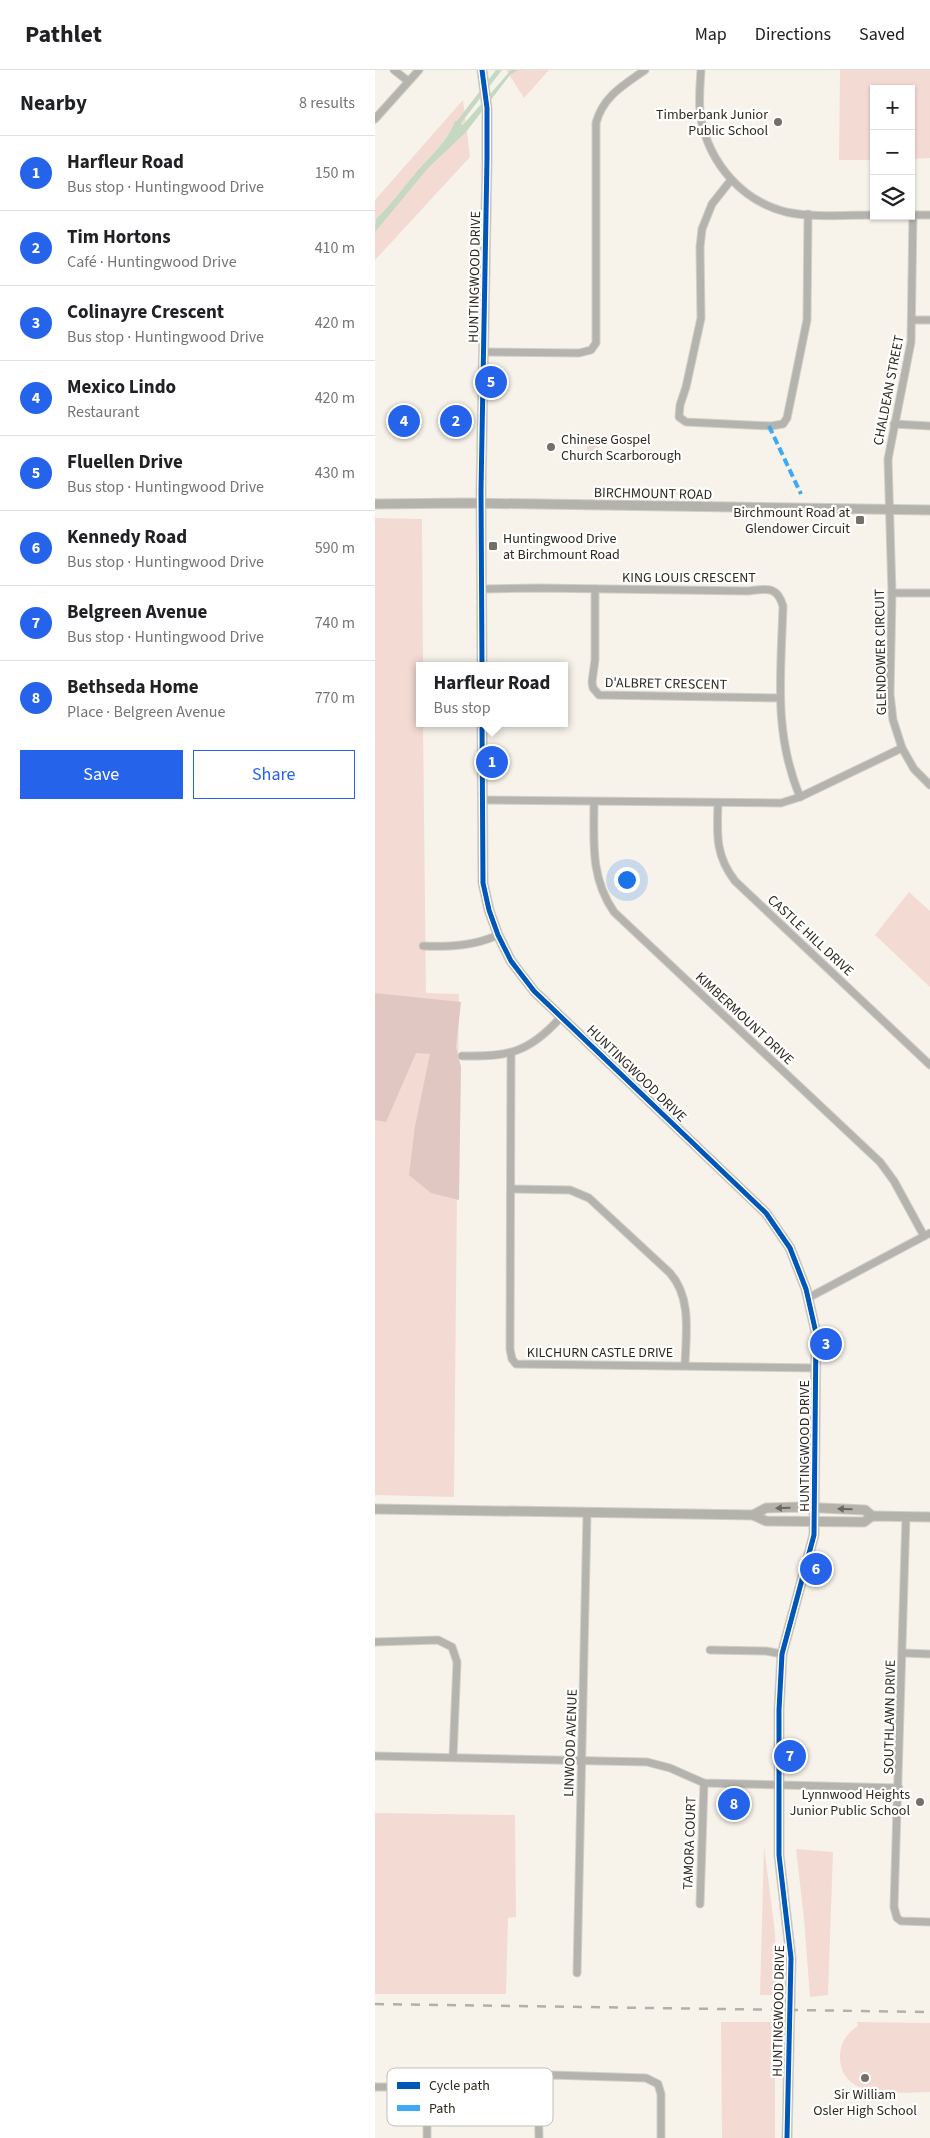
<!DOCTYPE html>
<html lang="en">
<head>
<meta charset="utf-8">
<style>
	body { margin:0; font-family:"Source Sans 3",sans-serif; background:#f2f2f2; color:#202124 }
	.controls { position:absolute; right:15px; top:15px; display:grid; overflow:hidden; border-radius:0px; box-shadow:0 1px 4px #0004 }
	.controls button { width:45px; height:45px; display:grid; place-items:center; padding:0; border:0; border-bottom:1px solid #e0e0e0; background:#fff; color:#202124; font:25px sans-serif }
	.you { position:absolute; left:251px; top:809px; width:18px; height:18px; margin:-12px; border:4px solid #fff; border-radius:50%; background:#1a73e8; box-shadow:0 0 0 8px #1a73e833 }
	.badge { display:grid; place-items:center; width:32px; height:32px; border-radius:50%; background:#2563eb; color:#fff; font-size:16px; font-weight:700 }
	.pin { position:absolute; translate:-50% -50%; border:2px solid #fff; box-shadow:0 1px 5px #0006 }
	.popup { position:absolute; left:41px; top:592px; width:152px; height:65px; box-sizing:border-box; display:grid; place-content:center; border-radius:0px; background:#fff; filter:drop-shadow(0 1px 4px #0005); font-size:16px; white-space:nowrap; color:#757577 }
	.popup b { font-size:19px; color:#202124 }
	.popup::after { content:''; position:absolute; left:50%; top:100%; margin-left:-10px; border:10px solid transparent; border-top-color:#fff }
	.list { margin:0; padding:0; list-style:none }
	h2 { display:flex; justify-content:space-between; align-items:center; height:65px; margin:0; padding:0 20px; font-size:21px }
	h2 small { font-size:16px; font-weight:400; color:#757577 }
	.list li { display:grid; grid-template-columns:32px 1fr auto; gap:15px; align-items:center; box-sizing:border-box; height:75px; padding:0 20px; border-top:1px solid #e0e0e0 }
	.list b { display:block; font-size:19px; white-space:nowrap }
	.list p { margin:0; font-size:16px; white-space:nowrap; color:#757577 }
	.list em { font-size:16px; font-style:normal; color:#757577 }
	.actions { display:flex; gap:10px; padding:15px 20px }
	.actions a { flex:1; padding:11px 0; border:1px solid #2563eb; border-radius:0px; text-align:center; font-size:18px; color:#2563eb }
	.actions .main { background:#2563eb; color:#fff }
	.icon { flex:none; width:28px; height:28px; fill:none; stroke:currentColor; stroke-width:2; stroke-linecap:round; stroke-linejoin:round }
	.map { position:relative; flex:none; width:555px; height:2068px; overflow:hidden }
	header { display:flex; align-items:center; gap:30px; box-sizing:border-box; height:70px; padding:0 25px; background:#fff; border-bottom:1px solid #e0e0e0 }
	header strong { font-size:24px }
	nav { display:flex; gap:28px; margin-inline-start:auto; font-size:18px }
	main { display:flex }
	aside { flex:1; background:#fff }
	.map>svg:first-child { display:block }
</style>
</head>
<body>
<header>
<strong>Pathlet</strong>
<nav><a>Map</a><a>Directions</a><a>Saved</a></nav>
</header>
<main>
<aside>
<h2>Nearby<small>8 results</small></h2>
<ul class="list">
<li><span class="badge">1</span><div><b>Harfleur Road</b><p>Bus stop · Huntingwood Drive</p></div><em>150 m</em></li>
<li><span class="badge">2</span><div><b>Tim Hortons</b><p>Café · Huntingwood Drive</p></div><em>410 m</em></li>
<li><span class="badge">3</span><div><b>Colinayre Crescent</b><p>Bus stop · Huntingwood Drive</p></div><em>420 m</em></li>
<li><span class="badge">4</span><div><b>Mexico Lindo</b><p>Restaurant</p></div><em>420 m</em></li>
<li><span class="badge">5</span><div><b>Fluellen Drive</b><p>Bus stop · Huntingwood Drive</p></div><em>430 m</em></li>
<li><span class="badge">6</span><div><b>Kennedy Road</b><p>Bus stop · Huntingwood Drive</p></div><em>590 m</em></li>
<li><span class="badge">7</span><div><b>Belgreen Avenue</b><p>Bus stop · Huntingwood Drive</p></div><em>740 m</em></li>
<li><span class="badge">8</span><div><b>Bethseda Home</b><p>Place · Belgreen Avenue</p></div><em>770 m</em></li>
</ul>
<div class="actions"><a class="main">Save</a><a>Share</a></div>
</aside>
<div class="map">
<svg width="555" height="2068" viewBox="0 0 555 2068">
	<rect width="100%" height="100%" fill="#f7f3eb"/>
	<g fill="#f3dbd4">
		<polygon points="131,0 174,0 149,28"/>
		<polygon points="465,0 555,0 555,88 536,89 536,19 499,19 499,90 464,90"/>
		<polygon points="88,30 95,87 0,190 0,130"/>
		<polygon points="212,373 224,374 224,387 212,387"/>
		<polygon points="0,448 47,449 48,596 44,596 44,653 48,653 51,923 84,924 79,1427 0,1425"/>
		<polygon points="534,822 555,841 555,917 500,865"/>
		<polygon points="0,1743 140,1745 141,1847 133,1848 131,1924 0,1924"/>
		<polygon points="389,1776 400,1863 402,1925 385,1925"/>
		<polygon points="421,1779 458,1782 453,1925 435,1927 429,1849"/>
		<polygon points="346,1952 400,1952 400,2068 347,2068"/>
		<path d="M482,1952l73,1v69c-31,0 -92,10 -90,-38 1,-12 8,-22 18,-28z"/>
	</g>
	<polygon fill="#e1c7c1" points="0,923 86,932 81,977 86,997 84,1130 56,1123 34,1105 40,1056 55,984 41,983 11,1052 0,1050"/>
	<path fill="#c5d8c1" d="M121,0h6l-41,53 1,3 49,-56h7l-8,5 -44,57 -38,36 -53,64 1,-13c15,-14 26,-30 39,-45 14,-17 33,-32 40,-53h2z"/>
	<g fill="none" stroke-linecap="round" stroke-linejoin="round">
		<defs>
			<g id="street">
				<polyline points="19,0 33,11"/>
				<path d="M326,0c-1,16 -3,34 0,49 9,45 41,82 85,93 28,6 59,3 88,3"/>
				<polyline points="0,49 44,0"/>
				<polyline points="356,110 337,134 327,159 325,177 326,248 311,317 305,335 304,347 311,352 396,356 408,354 412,348 432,250 433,144"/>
				<polyline points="536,145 555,145"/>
				<polyline points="538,145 536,272 513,389 517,523 515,624 518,650 527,678 539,699 555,715"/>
				<polyline points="537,250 555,250"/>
				<path d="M108,282l96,1 12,-3 5,-7v-220c7,-27 28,-38 49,-53"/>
				<polyline points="519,354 555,356"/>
				<path d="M107,519l56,-1 210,3c18,-2 29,-6 35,15 -2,68 -10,126 17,191"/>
				<polyline points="220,519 220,590 217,612 218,618 224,625 405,628"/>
				<polyline points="517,523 555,523"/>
				<polyline points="108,730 406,733 425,727 527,678"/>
				<path d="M219,732c0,40 -4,75 20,110l266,250 14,19 30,55"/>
				<path d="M343,733c-1,31 -3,52 17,78l195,184"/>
				<path d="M48,876c26,1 51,0 75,-11"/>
				<polyline points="136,984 135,1279 137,1289 141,1294 441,1298"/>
				<path d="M87,986c46,1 67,-3 99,-39"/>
				<path d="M136,1119l59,1 19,8 81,75c22,25 16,61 15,92"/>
				<polyline points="433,1228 555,1163"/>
				<polyline points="531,1446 519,1837 522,1848 526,1851 555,1852"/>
				<polyline points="0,1572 63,1570 77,1577 82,1592 78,1687"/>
				<polyline points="335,1580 391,1581 407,1584"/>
				<polyline points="528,1583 555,1584"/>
				<polyline points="0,1686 272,1692 295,1698 329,1713 524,1718"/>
				<polyline points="325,1834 329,1713"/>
				<polyline points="202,1903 212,1444"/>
				<polyline points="0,2017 31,2017 45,2023 52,2037 52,2068"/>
				<polyline points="164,2068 163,2015 176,2005 271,2008 283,2014 286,2024 286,2068"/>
			</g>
			<g id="secondary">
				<polyline points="107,0 112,38 112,89 106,421 107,596"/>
				<polyline points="0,434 93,433 555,440"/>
				<polyline points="107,653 108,813 114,840 123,865 136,891 159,921 391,1143 415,1178 431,1219 441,1263 439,1465 407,1584 404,1640 404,1785 416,1888 412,2068"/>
				<polyline points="0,1439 378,1445 391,1451 489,1452 497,1446 555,1447"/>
				<polyline points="378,1445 391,1438 425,1437 490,1440 497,1446"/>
			</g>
		</defs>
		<use href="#street" stroke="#d2cec7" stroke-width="9"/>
		<use href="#secondary" stroke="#d2cec7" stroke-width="11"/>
		<use href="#street" stroke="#b4b3ae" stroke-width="7"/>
		<use href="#secondary" stroke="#b4b3ab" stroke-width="9"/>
		<polyline stroke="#b1b0aa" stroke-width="2.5" stroke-dasharray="9 9" stroke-linecap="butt" points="0,1934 555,1942"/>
		<polyline stroke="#3fa9f5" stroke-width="4" stroke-dasharray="8 4" stroke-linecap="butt" points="394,356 426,424"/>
		<defs>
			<g id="cycleway">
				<polyline points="107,0 112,38 112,89 106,421 107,596"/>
				<polyline points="107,653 108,813 114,840 123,865 136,891 159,921 391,1143 415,1178 431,1219 441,1263 439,1465 407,1584 404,1640 404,1785 416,1888 412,2068"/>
			</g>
		</defs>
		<use href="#cycleway" stroke="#fff" stroke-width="8"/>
		<use href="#cycleway" stroke="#0057b8" stroke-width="5"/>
	</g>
	<defs><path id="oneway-solid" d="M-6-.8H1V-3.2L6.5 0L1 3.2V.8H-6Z" transform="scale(1.25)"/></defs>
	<g fill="#6b685f">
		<use href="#oneway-solid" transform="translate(408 1438) rotate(178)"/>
		<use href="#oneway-solid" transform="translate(470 1439) rotate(-178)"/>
	</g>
	<g fill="#757067" stroke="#fff" stroke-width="2">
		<circle cx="403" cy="52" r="5"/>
		<circle cx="176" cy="377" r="5"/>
		<rect x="480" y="445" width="10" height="10" rx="2.5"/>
		<rect x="113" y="471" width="10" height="10" rx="2.5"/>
		<circle cx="545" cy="1732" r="5"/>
		<circle cx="490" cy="2008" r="5"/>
	</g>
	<g text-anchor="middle" stroke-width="4.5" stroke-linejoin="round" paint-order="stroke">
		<g font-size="14" fill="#2f2a20" stroke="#fff" text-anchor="end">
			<text x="393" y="49">Timberbank Junior<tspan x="393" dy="16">Public School</tspan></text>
			<text x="186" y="374" text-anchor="start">Chinese Gospel<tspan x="186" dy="16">Church Scarborough</tspan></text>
			<text x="475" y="447">Birchmount Road at<tspan x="475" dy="16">Glendower Circuit</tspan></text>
			<text x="128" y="473" text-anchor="start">Huntingwood Drive<tspan x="128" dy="16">at Birchmount Road</tspan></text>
			<text x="535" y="1729">Lynnwood Heights<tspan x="535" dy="16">Junior Public School</tspan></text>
			<text x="490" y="2029" text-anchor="middle">Sir William<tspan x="490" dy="16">Osler High School</tspan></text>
		</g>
		<g font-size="14" fill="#2f2a20" stroke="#fff">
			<text transform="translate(99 207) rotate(-89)" y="5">HUNTINGWOOD DRIVE</text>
			<text transform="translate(513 320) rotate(-79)" y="5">CHALDEAN STREET</text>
			<text transform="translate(278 423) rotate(1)" y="5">BIRCHMOUNT ROAD</text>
			<text x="314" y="512">KING LOUIS CRESCENT</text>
			<text transform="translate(505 582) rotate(-91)" y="5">GLENDOWER CIRCUIT</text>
			<text transform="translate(291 613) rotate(1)" y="5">D'ALBRET CRESCENT</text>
			<text transform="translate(436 865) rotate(43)" y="5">CASTLE HILL DRIVE</text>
			<text transform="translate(370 948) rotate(43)" y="5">KIMBERMOUNT DRIVE</text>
			<text transform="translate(262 1003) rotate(44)" y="5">HUNTINGWOOD DRIVE</text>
			<text x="225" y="1287">KILCHURN CASTLE DRIVE</text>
			<text transform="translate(429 1376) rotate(-90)" y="5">HUNTINGWOOD DRIVE</text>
			<text transform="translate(514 1647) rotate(-89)" y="5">SOUTHLAWN DRIVE</text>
			<text transform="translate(195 1673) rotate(-88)" y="5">LINWOOD AVENUE</text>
			<text transform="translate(314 1773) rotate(-88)" y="5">TAMORA COURT</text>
			<text transform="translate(403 1941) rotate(-89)" y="5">HUNTINGWOOD DRIVE</text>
		</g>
	</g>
	<rect x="12" y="1998" width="166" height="58" rx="8" fill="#fff" stroke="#c1bfbc" stroke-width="1"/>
	<rect x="22" y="2012" width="23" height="7" fill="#0057b8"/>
	<rect x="22" y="2035" width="23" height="6" fill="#3fa9f5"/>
	<g font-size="14" fill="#2f2a20">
		<text x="54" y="2020">Cycle path</text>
		<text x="54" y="2043">Path</text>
	</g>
</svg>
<div class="controls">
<button>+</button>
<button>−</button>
<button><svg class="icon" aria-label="layers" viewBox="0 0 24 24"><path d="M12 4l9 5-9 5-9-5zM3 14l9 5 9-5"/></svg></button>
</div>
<div class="you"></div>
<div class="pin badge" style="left:117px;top:692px">1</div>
<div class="popup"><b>Harfleur Road</b>Bus stop</div>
<div class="pin badge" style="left:81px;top:351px">2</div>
<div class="pin badge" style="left:451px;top:1274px">3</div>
<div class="pin badge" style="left:29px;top:351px">4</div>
<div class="pin badge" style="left:116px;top:312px">5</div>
<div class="pin badge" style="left:441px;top:1499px">6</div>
<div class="pin badge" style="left:415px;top:1686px">7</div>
<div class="pin badge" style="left:359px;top:1734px">8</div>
</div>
</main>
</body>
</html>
